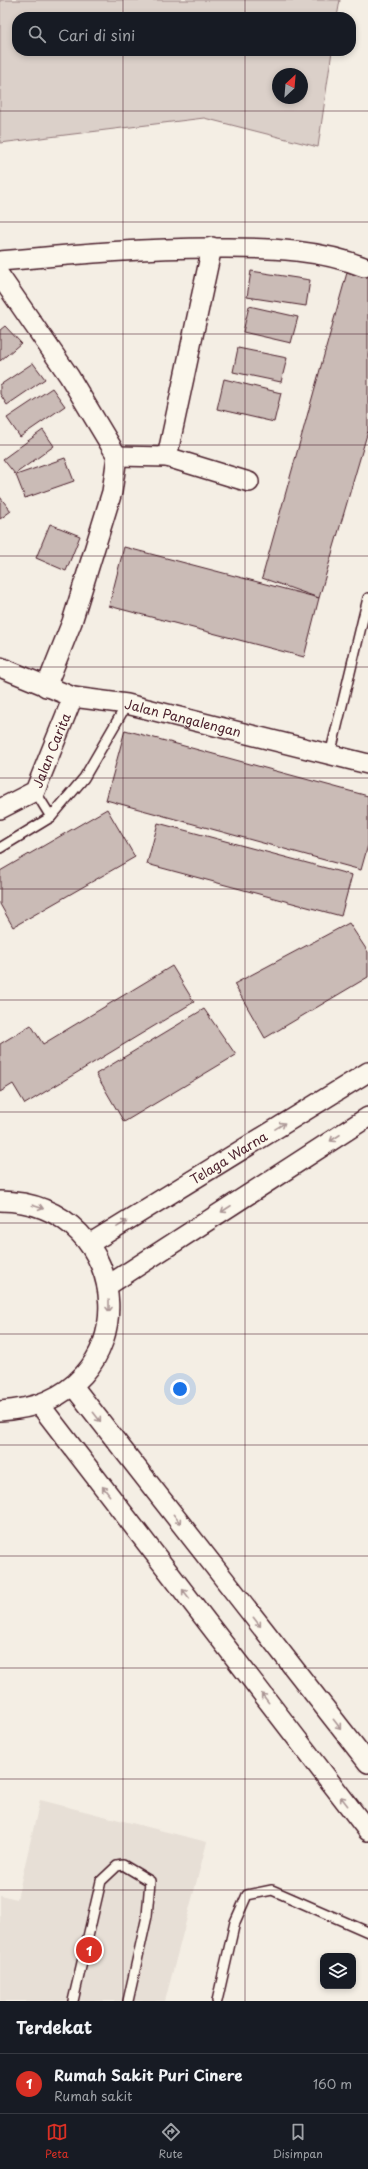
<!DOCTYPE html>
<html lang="id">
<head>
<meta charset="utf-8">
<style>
	body { margin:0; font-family:"Playpen Sans",sans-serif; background:#242831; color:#f1f3f6 }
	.controls { position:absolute; right:12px; bottom:12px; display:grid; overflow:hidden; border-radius:8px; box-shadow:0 2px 6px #0003 }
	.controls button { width:36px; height:36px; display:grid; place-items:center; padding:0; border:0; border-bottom:1px solid #363941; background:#171b24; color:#f1f3f6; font:20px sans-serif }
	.compass { position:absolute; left:272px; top:68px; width:36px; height:36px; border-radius:50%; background:#171b24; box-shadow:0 2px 6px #0003; rotate:26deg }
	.you { position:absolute; left:180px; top:1389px; width:14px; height:14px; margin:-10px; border:3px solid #fff; border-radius:50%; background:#1a73e8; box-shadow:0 0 0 6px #1a73e833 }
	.badge { display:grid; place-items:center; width:26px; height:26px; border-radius:50%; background:#d93025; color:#fff; font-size:13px; font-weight:700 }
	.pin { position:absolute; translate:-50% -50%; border:2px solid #fff; box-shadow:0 1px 4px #0006 }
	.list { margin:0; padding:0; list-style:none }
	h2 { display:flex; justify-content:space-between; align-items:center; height:52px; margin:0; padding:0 16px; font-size:17px }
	h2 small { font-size:13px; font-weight:400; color:#9ea1a6 }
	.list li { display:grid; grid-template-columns:26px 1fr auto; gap:12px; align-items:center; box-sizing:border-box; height:60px; padding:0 16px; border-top:1px solid #363941 }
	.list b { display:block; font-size:15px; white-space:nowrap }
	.list p { margin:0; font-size:13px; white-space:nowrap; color:#9ea1a6 }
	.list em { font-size:13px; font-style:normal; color:#9ea1a6 }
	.icon { flex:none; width:22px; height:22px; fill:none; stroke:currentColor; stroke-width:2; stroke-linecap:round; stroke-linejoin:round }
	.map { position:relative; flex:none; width:368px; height:2001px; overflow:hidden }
	.search { position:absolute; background:#171b24; box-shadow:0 2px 6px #0003; left:12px; right:12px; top:12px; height:44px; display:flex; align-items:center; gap:10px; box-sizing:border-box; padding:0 14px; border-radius:16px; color:#9ea1a6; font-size:15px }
	.sheet { height:112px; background:#171b24 }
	nav { display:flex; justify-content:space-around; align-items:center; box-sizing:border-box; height:56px; border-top:1px solid #363941; background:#171b24; font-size:11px; color:#9ea1a6 }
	nav a { display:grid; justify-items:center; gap:2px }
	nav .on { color:#d93025 }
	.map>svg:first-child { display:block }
</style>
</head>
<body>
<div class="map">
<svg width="368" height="2001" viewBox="0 0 368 2001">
	<rect width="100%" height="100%" fill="#f4eee4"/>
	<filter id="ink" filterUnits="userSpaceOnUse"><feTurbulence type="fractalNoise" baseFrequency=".025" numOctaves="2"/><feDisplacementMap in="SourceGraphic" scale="8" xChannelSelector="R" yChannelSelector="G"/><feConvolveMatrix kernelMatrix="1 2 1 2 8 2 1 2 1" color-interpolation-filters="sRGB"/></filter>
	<g filter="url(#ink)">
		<polygon fill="#e7dfd6" points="40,1800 207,1842 165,2001 0,2001 0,1895 17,1899"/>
		<path fill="#dbd0c9" stroke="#92787a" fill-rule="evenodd" d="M0,0h340l-3,17h-320v34h315l-14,96 -114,-29 -204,25zM278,74h24v24h-24z"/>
		<g fill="#cabbb6" stroke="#4a1f2b">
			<polygon points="348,269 368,273 368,431 319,598 262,578"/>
			<polygon points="251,271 310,280 306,306 247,297"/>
			<polygon points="249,306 298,317 291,343 243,332"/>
			<polygon points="5,326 21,343 0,361 0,330"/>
			<polygon points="238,348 287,358 281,382 233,372"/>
			<polygon points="33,363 45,379 7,405 0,394 0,385"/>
			<polygon points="224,379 281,393 274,422 217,409"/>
			<polygon points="52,388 65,406 20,437 7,418"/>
			<polygon points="43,430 54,446 15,474 3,459"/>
			<polygon points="65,458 74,481 25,498 16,475"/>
			<polygon points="0,497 11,511 0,519"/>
			<polygon points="50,524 80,536 66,571 36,558"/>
			<polygon points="124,547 319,598 304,657 109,606"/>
			<polygon points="125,730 368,796 368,845 361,870 106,800"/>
			<polygon points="107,809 135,857 13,927 0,904 0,871"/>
			<polygon points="158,823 352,875 341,916 147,864"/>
			<polygon points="349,923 368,952 368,977 265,1038 234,984"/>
			<polygon points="172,966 194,1002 25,1104 13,1084 0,1092 0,1044 31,1025 43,1044"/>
			<polygon points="204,1009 236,1055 124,1122 96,1074"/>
		</g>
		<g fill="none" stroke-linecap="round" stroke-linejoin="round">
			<defs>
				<g id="lane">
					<polyline points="330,755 368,598"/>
					<polyline points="35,791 51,817"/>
					<polyline points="0,848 51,817 84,778 127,704"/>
					<polyline points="73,2001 101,1881 117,1866 123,1865 150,1881 147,1916 128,2001"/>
					<polyline points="217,2001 235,1922 247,1895 272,1890 368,1932"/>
				</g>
				<g id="street">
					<path d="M0,261c76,-7 151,-14 227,-13 46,0 94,2 137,19"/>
					<polyline points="0,276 69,376 117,456 112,492 72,622 46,687"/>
					<polyline points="117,456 167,457 249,482"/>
					<polyline points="167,457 212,247"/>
					<path id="s1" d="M0,667l73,30 54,7 241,60"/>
					<path id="s2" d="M0,809l35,-18 38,-94"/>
					<path d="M0,1201c138,1 152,202 0,210"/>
					<path id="s3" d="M89,1244l279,-172"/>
					<polyline points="107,1286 368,1117"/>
					<polyline points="73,1386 368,1763"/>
					<polyline points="40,1405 368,1831"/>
				</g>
			</defs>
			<use href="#lane" stroke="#4a1f2b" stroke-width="12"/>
			<use href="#street" stroke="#4a1f2b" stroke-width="22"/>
			<use href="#lane" stroke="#fbf7ec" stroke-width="9"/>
			<use href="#street" stroke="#fbf7ec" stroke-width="19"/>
		</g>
		<defs><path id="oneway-shaft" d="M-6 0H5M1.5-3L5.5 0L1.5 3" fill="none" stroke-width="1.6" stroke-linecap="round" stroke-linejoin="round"/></defs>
		<g stroke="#ab9695">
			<use href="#oneway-shaft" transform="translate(280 1126) rotate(-32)"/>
			<use href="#oneway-shaft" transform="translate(335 1138) rotate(147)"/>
			<use href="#oneway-shaft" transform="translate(38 1207) rotate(18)"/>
			<use href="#oneway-shaft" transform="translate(226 1209) rotate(147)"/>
			<use href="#oneway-shaft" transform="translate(122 1224) rotate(-32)"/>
			<use href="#oneway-shaft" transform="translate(109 1306) rotate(90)"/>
			<use href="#oneway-shaft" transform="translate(97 1417) rotate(52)"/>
			<use href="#oneway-shaft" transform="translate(106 1491) rotate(-128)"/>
			<use href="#oneway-shaft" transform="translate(177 1519) rotate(52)"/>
			<use href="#oneway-shaft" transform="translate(186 1594) rotate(-128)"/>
			<use href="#oneway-shaft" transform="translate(257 1622) rotate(52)"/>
			<use href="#oneway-shaft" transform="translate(265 1698) rotate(-128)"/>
			<use href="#oneway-shaft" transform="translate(337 1724) rotate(52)"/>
			<use href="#oneway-shaft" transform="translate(344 1801) rotate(-128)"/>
		</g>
	</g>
	<path fill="none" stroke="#4a1f2b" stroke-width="1" stroke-opacity="0.55" d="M123,0v17M245,0v17M123,51v1950M245,51v1950M0,111h368M0,222h368M0,334h368M0,445h368M0,556h368M0,667h368M0,778h368M0,889h368M0,1000h368M0,1112h368M0,1223h368M0,1334h368M0,1445h368M0,1556h368M0,1668h368M0,1779h368M0,1890h368"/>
	<g text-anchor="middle" stroke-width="3.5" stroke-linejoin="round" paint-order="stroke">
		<g font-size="13" fill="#4a1f2b" stroke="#fbf7ec">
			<text dy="5" stroke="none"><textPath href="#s1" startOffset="191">Jalan Pangalengan</textPath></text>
			<text dy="5" stroke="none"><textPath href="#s2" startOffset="83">Jalan Carita</textPath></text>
			<text dy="5" stroke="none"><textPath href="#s3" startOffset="164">Telaga Warna</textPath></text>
		</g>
	</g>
</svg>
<div class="controls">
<button><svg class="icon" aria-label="layers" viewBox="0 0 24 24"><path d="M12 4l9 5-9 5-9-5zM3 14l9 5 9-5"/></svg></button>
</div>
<svg class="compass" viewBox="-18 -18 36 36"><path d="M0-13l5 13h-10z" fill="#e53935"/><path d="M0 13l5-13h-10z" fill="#9ea1a6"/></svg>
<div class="you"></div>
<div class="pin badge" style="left:89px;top:1950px">1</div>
<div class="search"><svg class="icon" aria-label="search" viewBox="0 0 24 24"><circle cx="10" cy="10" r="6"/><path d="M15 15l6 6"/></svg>Cari di sini</div>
</div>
<section class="sheet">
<h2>Terdekat<small></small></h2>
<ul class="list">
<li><span class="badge">1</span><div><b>Rumah Sakit Puri Cinere</b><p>Rumah sakit</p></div><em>160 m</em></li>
</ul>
</section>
<nav>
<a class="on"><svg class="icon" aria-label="map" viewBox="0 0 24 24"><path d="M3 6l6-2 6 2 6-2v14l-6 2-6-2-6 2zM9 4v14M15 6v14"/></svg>Peta</a>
<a><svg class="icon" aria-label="directions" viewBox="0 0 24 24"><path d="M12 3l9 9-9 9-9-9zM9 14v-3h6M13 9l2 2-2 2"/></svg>Rute</a>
<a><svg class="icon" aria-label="saved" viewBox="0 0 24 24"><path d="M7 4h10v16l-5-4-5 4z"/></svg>Disimpan</a>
</nav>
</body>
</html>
